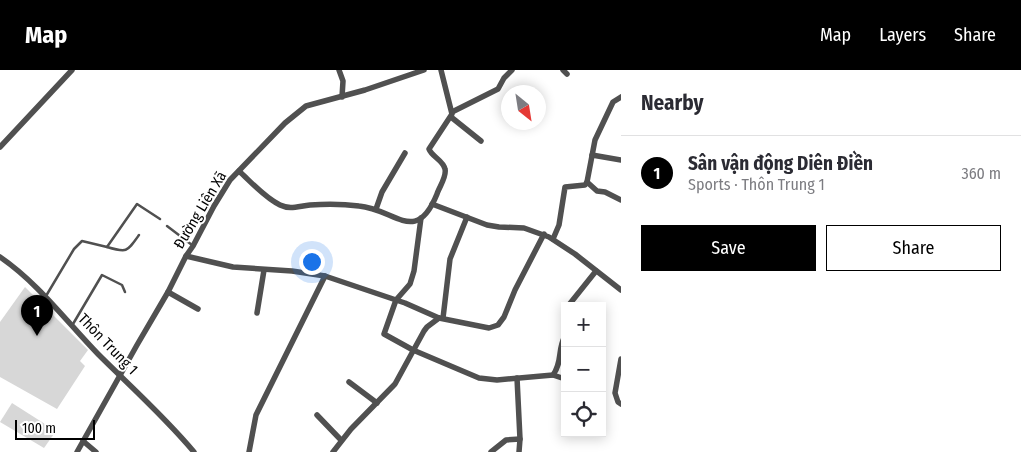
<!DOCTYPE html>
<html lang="en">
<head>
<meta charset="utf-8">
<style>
	body { margin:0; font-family:"Fira Sans Condensed",sans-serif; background:#f2f2f3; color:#2b2b33 }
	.controls { position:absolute; right:15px; bottom:15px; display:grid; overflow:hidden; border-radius:0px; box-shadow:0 2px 12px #0003 }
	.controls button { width:45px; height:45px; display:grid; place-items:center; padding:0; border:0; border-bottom:1px solid #e1e1e2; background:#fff; color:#2b2b33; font:25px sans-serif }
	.compass { position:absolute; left:501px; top:15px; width:45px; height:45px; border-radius:50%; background:#fff; box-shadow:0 2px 12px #0003; rotate:150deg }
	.scale { position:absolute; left:15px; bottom:12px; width:80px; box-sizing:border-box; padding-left:5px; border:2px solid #000; border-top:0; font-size:14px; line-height:18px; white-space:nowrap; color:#000; -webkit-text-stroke:4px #fff; paint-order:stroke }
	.you { position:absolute; left:311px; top:191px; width:18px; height:18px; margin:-12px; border:4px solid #fff; border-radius:50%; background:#1a73e8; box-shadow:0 0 0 8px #1a73e833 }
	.badge { display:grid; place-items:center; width:32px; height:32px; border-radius:50%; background:#000; color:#fff; font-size:16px; font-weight:700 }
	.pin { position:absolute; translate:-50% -41px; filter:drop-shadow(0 1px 2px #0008) }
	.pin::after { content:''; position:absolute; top:26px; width:18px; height:15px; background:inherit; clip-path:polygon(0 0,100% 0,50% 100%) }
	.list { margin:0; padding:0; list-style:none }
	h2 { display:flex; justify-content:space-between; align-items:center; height:65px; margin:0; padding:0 20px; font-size:21px }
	h2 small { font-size:16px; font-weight:400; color:#7c7c81 }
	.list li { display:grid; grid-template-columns:32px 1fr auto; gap:15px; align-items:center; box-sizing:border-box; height:75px; padding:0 20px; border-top:1px solid #e1e1e2 }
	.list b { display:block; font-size:19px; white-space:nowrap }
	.list p { margin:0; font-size:16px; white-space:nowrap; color:#7c7c81 }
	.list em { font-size:16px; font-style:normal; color:#7c7c81 }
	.actions { display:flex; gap:10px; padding:15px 20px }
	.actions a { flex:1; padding:11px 0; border:1px solid #000; border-radius:0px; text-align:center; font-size:18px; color:#000 }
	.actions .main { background:#000; color:#fff }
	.icon { flex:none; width:28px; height:28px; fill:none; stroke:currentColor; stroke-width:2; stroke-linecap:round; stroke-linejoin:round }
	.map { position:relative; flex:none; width:621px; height:382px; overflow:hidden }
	header { display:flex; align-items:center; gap:30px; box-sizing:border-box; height:70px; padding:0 25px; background:#000; color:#fff }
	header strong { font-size:24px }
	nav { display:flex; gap:28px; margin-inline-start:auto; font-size:18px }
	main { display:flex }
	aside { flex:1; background:#fff }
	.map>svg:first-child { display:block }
</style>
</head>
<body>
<header>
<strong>Map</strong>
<nav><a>Map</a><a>Layers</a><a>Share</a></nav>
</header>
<main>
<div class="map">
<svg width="621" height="382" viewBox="0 0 621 382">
	<rect width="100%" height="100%" fill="#fff"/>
	<g fill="#d7d7d7">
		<polygon points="25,217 88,280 80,291 85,296 57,339 0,307 0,252"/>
		<polygon points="12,333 56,361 44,378 0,352"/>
	</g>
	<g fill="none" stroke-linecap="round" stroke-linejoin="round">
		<g stroke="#505050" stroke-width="2.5">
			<polyline points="167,156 192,175"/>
			<path d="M107,177c20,6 20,5 32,-12"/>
			<polyline points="46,226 74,179 82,171 107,177 137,134 160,149"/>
			<polyline points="73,254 102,205 122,215 125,222"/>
		</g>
		<g stroke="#505050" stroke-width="5.5">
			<polyline points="339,0 343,11 342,27"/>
			<polyline points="563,0 567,4"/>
			<polyline points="452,42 498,19 504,8 512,0"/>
			<polyline points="451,47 481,71"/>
			<polyline points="0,77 72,0"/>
			<polyline points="592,85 621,90"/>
			<path d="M239,101c12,11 26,27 41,34 10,5 19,1 30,0 16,-1 33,-1 49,1 36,3 57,40 78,-12 2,-7 10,-17 8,-25 -2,-9 -13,-12 -16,-20l23,-35 -11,-44"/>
			<polyline points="587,112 597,121 605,122 621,130"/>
			<polyline points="432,134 487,155 499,157 524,158 549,167 575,184 621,220"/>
			<polyline points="376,139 382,122 405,83"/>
			<path d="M421,148l-7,53 -4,13 -14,16 -12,34 29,16 66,28 18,2 56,-5c10,-14 4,-25 12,-39"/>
			<polyline points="553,169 559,155 565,117 585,115 587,112 595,70 613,32 621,27"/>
			<polyline points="186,186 233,197 292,201 325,206 405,233 439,248 489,258 498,255 504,247 515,220 544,164"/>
			<path d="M0,187c38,26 66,64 98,97 32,32 67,63 96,98"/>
			<polyline points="168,222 198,239"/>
			<polyline points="568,236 596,201"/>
			<polyline points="257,243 264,200"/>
			<polyline points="443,248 450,189 467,147"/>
			<polyline points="621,289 615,323 618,332 621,334"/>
			<polyline points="553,305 565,309"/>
			<polyline points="517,308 520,369 519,382"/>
			<polyline points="349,312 377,333"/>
			<polyline points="317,345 341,370"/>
			<polyline points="83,371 96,382"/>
			<polyline points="77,382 137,275 168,222 186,186 193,176 214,136 230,110 285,53 306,36 365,20 424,0"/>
			<polyline points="249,382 256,345 325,206"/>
			<polyline points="333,382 351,359 395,314 424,261 427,257 439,248"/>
			<polyline points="491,382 506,370 520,369"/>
		</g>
	</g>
	<g text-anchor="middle" stroke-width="4" stroke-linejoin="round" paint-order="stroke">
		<g font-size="15" fill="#000" stroke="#fff">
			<text transform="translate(200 140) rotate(-59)" y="5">Đường Liên Xã</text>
			<text transform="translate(108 274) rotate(46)" y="5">Thôn Trung 1</text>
		</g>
	</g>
</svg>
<div class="controls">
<button>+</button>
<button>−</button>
<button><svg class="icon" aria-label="locate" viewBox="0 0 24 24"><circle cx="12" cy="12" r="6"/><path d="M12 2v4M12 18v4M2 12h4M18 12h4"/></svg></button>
</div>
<svg class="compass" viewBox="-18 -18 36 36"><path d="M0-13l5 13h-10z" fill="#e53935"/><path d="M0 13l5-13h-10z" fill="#7c7c81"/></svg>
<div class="scale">100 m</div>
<div class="you"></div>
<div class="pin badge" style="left:37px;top:266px">1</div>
</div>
<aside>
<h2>Nearby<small></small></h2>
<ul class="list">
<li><span class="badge">1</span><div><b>Sân vận động Diên Điền</b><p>Sports · Thôn Trung 1</p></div><em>360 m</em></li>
</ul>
<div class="actions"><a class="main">Save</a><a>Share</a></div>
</aside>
</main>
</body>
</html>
